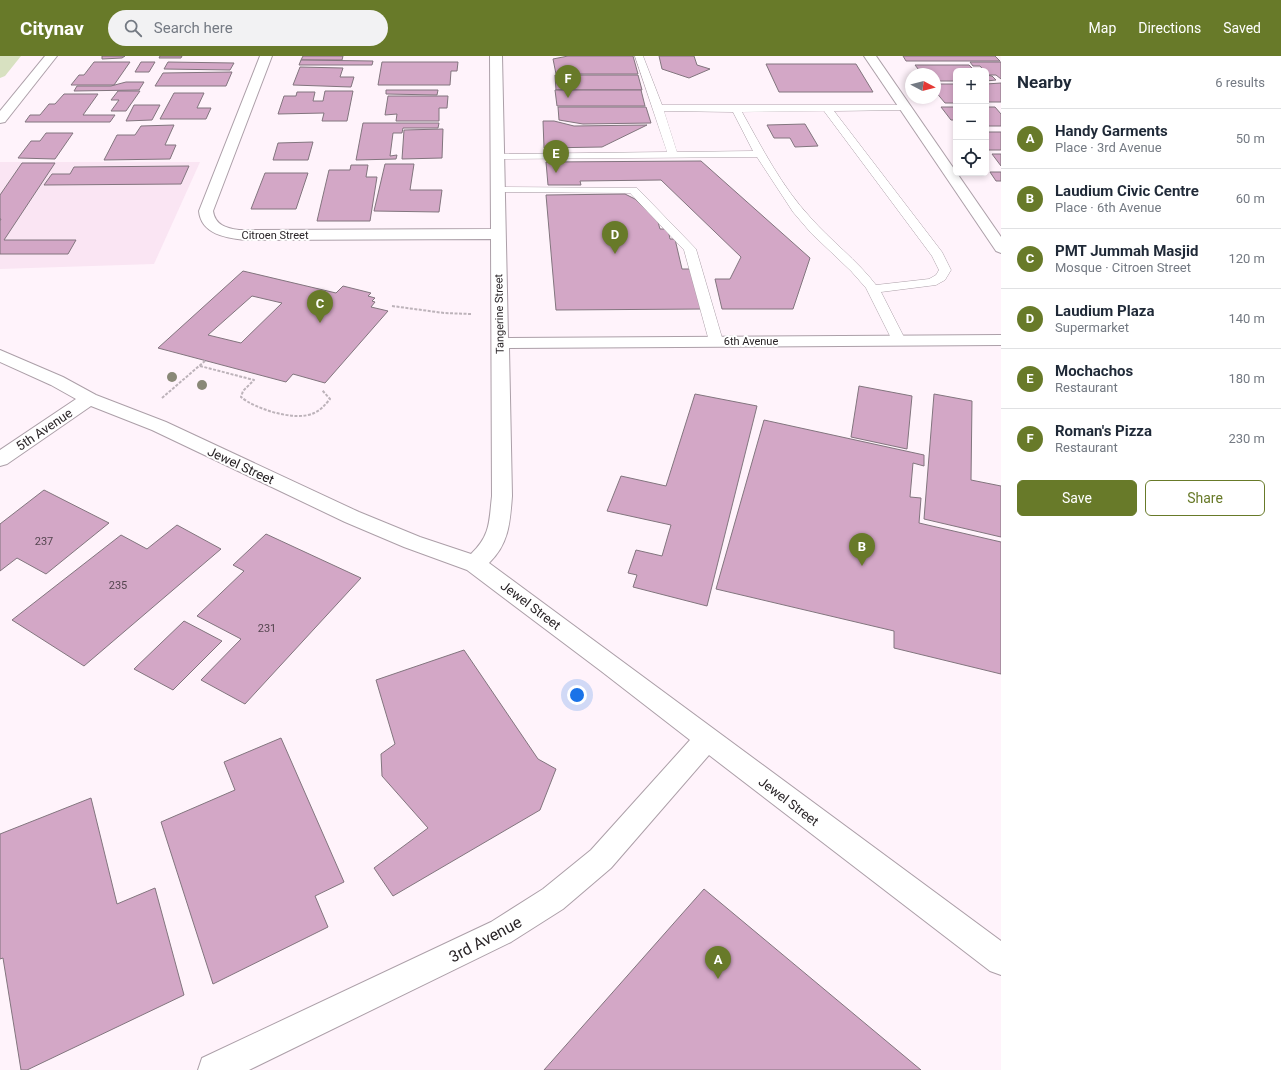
<!DOCTYPE html>
<html lang="en">
<head>
<meta charset="utf-8">
<style>
	body { margin:0; font-family:Roboto,sans-serif; background:#f2f2f3; color:#1f2937 }
	.controls { position:absolute; right:12px; top:12px; display:grid; overflow:hidden; border-radius:6px; box-shadow:0 2px 6px #0003 }
	.controls button { width:36px; height:36px; display:grid; place-items:center; padding:0; border:0; border-bottom:1px solid #e0e1e3; background:#fff; color:#1f2937; font:20px sans-serif }
	.compass { position:absolute; left:905px; top:12px; width:36px; height:36px; border-radius:50%; background:#fff; box-shadow:0 2px 6px #0003; rotate:97deg }
	.you { position:absolute; left:577px; top:639px; width:14px; height:14px; margin:-10px; border:3px solid #fff; border-radius:50%; background:#1a73e8; box-shadow:0 0 0 6px #1a73e833 }
	.badge { display:grid; place-items:center; width:26px; height:26px; border-radius:50%; background:#687a29; color:#fff; font-size:13px; font-weight:700 }
	.pin { position:absolute; translate:-50% -33px; filter:drop-shadow(0 1px 2px #0008) }
	.pin::after { content:''; position:absolute; top:21px; width:14px; height:12px; background:inherit; clip-path:polygon(0 0,100% 0,50% 100%) }
	.list { margin:0; padding:0; list-style:none }
	h2 { display:flex; justify-content:space-between; align-items:center; height:52px; margin:0; padding:0 16px; font-size:17px }
	h2 small { font-size:13px; font-weight:400; color:#747a83 }
	.list li { display:grid; grid-template-columns:26px 1fr auto; gap:12px; align-items:center; box-sizing:border-box; height:60px; padding:0 16px; border-top:1px solid #e0e1e3 }
	.list b { display:block; font-size:15px; white-space:nowrap }
	.list p { margin:0; font-size:13px; white-space:nowrap; color:#747a83 }
	.list em { font-size:13px; font-style:normal; color:#747a83 }
	.actions { display:flex; gap:8px; padding:12px 16px }
	.actions a { flex:1; padding:9px 0; border:1px solid #687a29; border-radius:6px; text-align:center; font-size:14px; color:#687a29 }
	.actions .main { background:#687a29; color:#fff }
	.icon { flex:none; width:22px; height:22px; fill:none; stroke:currentColor; stroke-width:2; stroke-linecap:round; stroke-linejoin:round }
	.map { position:relative; flex:none; width:1001px; height:1014px; overflow:hidden }
	header { display:flex; align-items:center; gap:24px; box-sizing:border-box; height:56px; padding:0 20px; background:#687a29; color:#fff }
	header strong { font-size:19px }
	nav { display:flex; gap:22px; margin-inline-start:auto; font-size:14px }
	.search { width:280px; height:36px; background:#f2f2f3; display:flex; align-items:center; gap:10px; box-sizing:border-box; padding:0 14px; border-radius:22px; color:#747a83; font-size:15px }
	main { display:flex }
	aside { flex:1; background:#fff }
	.map>svg:first-child { display:block }
</style>
</head>
<body>
<header>
<strong>Citynav</strong>
<div class="search"><svg class="icon" aria-label="search" viewBox="0 0 24 24"><circle cx="10" cy="10" r="6"/><path d="M15 15l6 6"/></svg>Search here</div>
<nav><a>Map</a><a>Directions</a><a>Saved</a></nav>
</header>
<main>
<div class="map">
<svg width="1001" height="1014" viewBox="0 0 1001 1014">
	<rect width="100%" height="100%" fill="#fff3fb"/>
	<polygon fill="#fae5f3" points="0,106 200,106 154,208 0,213"/>
	<polygon fill="#d8e1c1" points="0,0 21,0 5,20 0,22"/>
	<g fill="#d3a7c6" stroke="#82757e" fill-rule="evenodd">
		<polygon points="102,0 125,0 122,2 102,3"/>
		<polygon points="160,0 182,0 181,2 159,2"/>
		<polygon points="303,0 343,0 342,4 301,4"/>
		<polygon points="568,0 633,0 638,18 556,18 553,3"/>
		<polygon points="659,0 694,0 697,9 710,13 689,22 662,13"/>
		<polygon points="903,0 995,0 1000,5 906,5"/>
		<polygon points="301,4 373,5 372,9 299,9"/>
		<polygon points="94,6 130,6 114,29 71,29 79,19 84,19"/>
		<polygon points="141,6 155,6 149,16 135,16"/>
		<polygon points="168,6 234,7 230,14 164,13"/>
		<polygon points="382,6 458,6 457,15 451,15 450,29 378,29"/>
		<polygon points="970,6 1001,6 1001,23 996,19 988,19 980,10 973,10"/>
		<polygon points="766,8 856,8 873,36 779,36"/>
		<polygon points="915,9 969,9 975,15 956,15 956,25 935,25 935,18 922,18"/>
		<polygon points="300,11 343,12 340,21 354,21 351,31 293,29"/>
		<polygon points="232,16 226,30 155,30 163,17"/>
		<polygon points="555,19 638,19 642,34 556,34"/>
		<polygon points="986,19 992,20 996,24 986,25"/>
		<polygon points="126,26 144,26 139,34 74,35 77,30 111,30"/>
		<polygon points="1001,27 1001,46 986,46 986,28"/>
		<polygon points="935,28 956,28 956,47 945,47 935,35"/>
		<polygon points="386,34 438,34 437,39 386,38"/>
		<polygon points="555,34 641,34 645,50 557,50"/>
		<polygon points="118,35 140,35 126,55 111,55 119,44 111,44"/>
		<polygon points="325,35 353,35 347,65 322,65 324,57 278,58 284,40 296,40 297,36 315,36 313,45 323,45"/>
		<polygon points="174,37 204,37 197,52 211,52 206,63 160,63"/>
		<polygon points="64,38 98,38 83,59 115,59 110,66 25,66 30,59 40,59 49,48 55,48"/>
		<polygon points="388,40 448,40 447,52 439,52 439,65 396,65 397,58 385,59"/>
		<polygon points="134,49 160,49 152,64 126,65"/>
		<polygon points="558,51 646,51 651,67 583,68 559,64"/>
		<polygon points="941,51 956,51 956,64 951,64"/>
		<polygon points="986,51 995,51 1001,58 1001,70 986,70"/>
		<polygon points="543,65 554,65 574,70 647,69 602,91 544,92"/>
		<polygon points="363,67 439,67 438,72 403,72 402,77 393,77 390,100 397,99 396,103 356,104"/>
		<polygon points="805,68 818,90 795,91 790,82 774,82 767,69"/>
		<polygon points="174,69 165,89 176,89 170,103 104,104 117,79 135,79 141,70"/>
		<polygon points="443,73 442,102 402,103 404,74"/>
		<rect x="986" y="76" width="15" height="18"/>
		<polygon points="46,77 73,77 55,103 18,102 31,85 40,85"/>
		<polygon points="313,86 308,104 273,104 278,87"/>
		<polygon points="992,98 1001,98 1001,110"/>
		<polygon points="701,105 810,202 793,253 722,253 715,223 730,223 741,201 661,124 580,125 581,129 548,129 546,106"/>
		<polygon points="22,107 55,107 4,184 76,184 68,198 0,198 0,165 1,163 0,163 0,139"/>
		<polygon points="385,108 414,108 410,134 442,134 439,156 374,155"/>
		<polygon points="351,109 368,109 366,121 377,121 370,165 317,165 329,114 350,114"/>
		<polygon points="189,110 181,128 44,129 52,118 70,118 74,111"/>
		<polygon points="990,116 1001,116 1001,125 996,125"/>
		<polygon points="265,117 308,117 296,153 251,153"/>
		<polygon points="625,138 635,143 658,166 660,173 668,173 670,183 675,183 682,213 692,213 703,253 556,254 546,139"/>
		<path d="M243,215l93,22 7,-7 28,7 -3,3 7,2 -3,3 3,1 -4,5 17,4 -63,72 -32,-9 -7,8 -128,-34zM252,240l30,7 -41,40 -33,-8z"/>
		<polygon points="859,330 912,340 907,393 851,381"/>
		<polygon points="695,338 757,350 707,550 633,531 637,519 628,517 636,494 662,500 671,469 607,455 621,420 666,430"/>
		<polygon points="934,338 972,345 971,424 1001,430 1001,481 924,463"/>
		<polygon points="764,364 924,399 924,410 913,407 910,441 921,442 919,467 1001,486 1001,618 894,592 894,575 716,533"/>
		<polygon points="44,434 109,467 46,518 17,502 0,515 0,468"/>
		<polygon points="177,469 221,493 84,610 12,564 121,479 147,493"/>
		<polygon points="266,478 361,522 245,648 201,624 241,583 197,560 244,515 233,509"/>
		<polygon points="184,565 222,585 173,634 134,613"/>
		<polygon points="464,594 538,703 556,713 540,754 393,840 374,812 428,772 382,720 381,698 395,688 376,624"/>
		<polygon points="281,682 344,826 315,840 328,871 213,928 161,766 235,734 224,706"/>
		<polygon points="91,742 117,848 155,832 184,939 27,1014 21,1014 3,902 0,903 0,778"/>
		<polygon points="704,833 921,1014 544,1014"/>
	</g>
	<g fill="none" stroke-linecap="round" stroke-linejoin="round">
		<defs>
			<g id="lane">
				<path d="M635,0h8l19,49h247l2,2 -5,3 -72,1 108,141 9,18 -6,10 -9,5 -55,7 25,49 -2,3h-10l-28,-56 -15,-17 -40,-38 -18,-21 -36,-55 -263,2 -1,-2 1,-2 4,-1 169,-2zM664,55l69,1 20,39 -76,1zM824,55l108,145 7,14 -3,5 -7,4 -53,6c-19,-25 -45,-44 -66,-68 -28,-30 -48,-69 -68,-105z"/>
				<polygon points="497,131 637,132 696,193 723,285 721,288 711,288 709,285 684,194 630,137 493,136 492,134"/>
			</g>
			<g id="street">
				<polygon points="45,0 57,0 5,66 0,67 0,55"/>
				<path d="M260,0h12l-59,155c2,14 13,17 26,19l252,-1 -1,-173h12l6,282 493,-3v10l-492,3 3,148c-2,26 -3,48 -23,67l512,378v34l-11,-4 -281,-216 -98,113 -48,41 -52,33 -262,128h-51l4,-12 289,-136 52,-33 48,-39 99,-110 -89,-69 -134,-101 -63,-23 -59,-25 -193,-92 -61,-24 -84,58 -7,2v-16l76,-51 -25,-14 -51,-23v-12l63,27 33,18 70,27 193,90 61,25 51,17c20,-19 18,-33 21,-58l-1,-257 -246,1c-19,-2 -44,-6 -46,-29z"/>
				<polygon points="864,0 876,0 1001,181 1001,197 996,195"/>
			</g>
		</defs>
		<use href="#lane" stroke="#ac9fa8" stroke-width="1"/>
		<use href="#street" stroke="#ac9fa8" stroke-width="2"/>
		<g stroke="#bdb3ba" stroke-width="2" stroke-dasharray="3 1.5" stroke-linecap="butt">
			<polyline points="392,250 444,257 471,258"/>
			<path d="M200,310l54,14 -11,11 -2,6c14,12 55,25 73,16 7,-3 11,-8 16,-14l-8,-9"/>
			<polyline points="162,342 206,304"/>
		</g>
		<use href="#lane" fill="#fff" fill-rule="evenodd"/>
		<use href="#street" fill="#fff" fill-rule="evenodd"/>
	</g>
	<g fill="#898877">
		<circle cx="172" cy="321" r="5"/>
		<circle cx="202" cy="329" r="5"/>
	</g>
	<g text-anchor="middle" stroke-width="4" stroke-linejoin="round" paint-order="stroke">
		<g font-size="11" fill="#292427" stroke="#fff">
			<text x="275" y="183">Citroen Street</text>
			<text transform="translate(499 258) rotate(-91)" y="4">Tangerine Street</text>
			<text x="751" y="289">6th Avenue</text>
		</g>
		<g font-size="11" fill="#54454f">
			<text x="44" y="489">237</text>
			<text x="118" y="533">235</text>
			<text x="267" y="576">231</text>
		</g>
		<g font-size="13" fill="#292427" stroke="#fff">
			<text transform="translate(44 373) rotate(-34)" y="5">5th Avenue</text>
			<text transform="translate(241 409) rotate(25)" y="5">Jewel Street</text>
			<text transform="translate(531 549) rotate(37)" y="5">Jewel Street</text>
			<text transform="translate(789 745) rotate(37)" y="5">Jewel Street</text>
		</g>
		<g font-size="16" fill="#292427" stroke="#fff">
			<text transform="translate(485 883) rotate(-28)" y="6">3rd Avenue</text>
		</g>
	</g>
</svg>
<div class="controls">
<button>+</button>
<button>−</button>
<button><svg class="icon" aria-label="locate" viewBox="0 0 24 24"><circle cx="12" cy="12" r="6"/><path d="M12 2v4M12 18v4M2 12h4M18 12h4"/></svg></button>
</div>
<svg class="compass" viewBox="-18 -18 36 36"><path d="M0-13l5 13h-10z" fill="#e53935"/><path d="M0 13l5-13h-10z" fill="#747a83"/></svg>
<div class="you"></div>
<div class="pin badge" style="left:718px;top:923px">A</div>
<div class="pin badge" style="left:862px;top:510px">B</div>
<div class="pin badge" style="left:320px;top:267px">C</div>
<div class="pin badge" style="left:615px;top:198px">D</div>
<div class="pin badge" style="left:556px;top:117px">E</div>
<div class="pin badge" style="left:568px;top:42px">F</div>
</div>
<aside>
<h2>Nearby<small>6 results</small></h2>
<ul class="list">
<li><span class="badge">A</span><div><b>Handy Garments</b><p>Place · 3rd Avenue</p></div><em>50 m</em></li>
<li><span class="badge">B</span><div><b>Laudium Civic Centre</b><p>Place · 6th Avenue</p></div><em>60 m</em></li>
<li><span class="badge">C</span><div><b>PMT Jummah Masjid</b><p>Mosque · Citroen Street</p></div><em>120 m</em></li>
<li><span class="badge">D</span><div><b>Laudium Plaza</b><p>Supermarket</p></div><em>140 m</em></li>
<li><span class="badge">E</span><div><b>Mochachos</b><p>Restaurant</p></div><em>180 m</em></li>
<li><span class="badge">F</span><div><b>Roman's Pizza</b><p>Restaurant</p></div><em>230 m</em></li>
</ul>
<div class="actions"><a class="main">Save</a><a>Share</a></div>
</aside>
</main>
</body>
</html>
